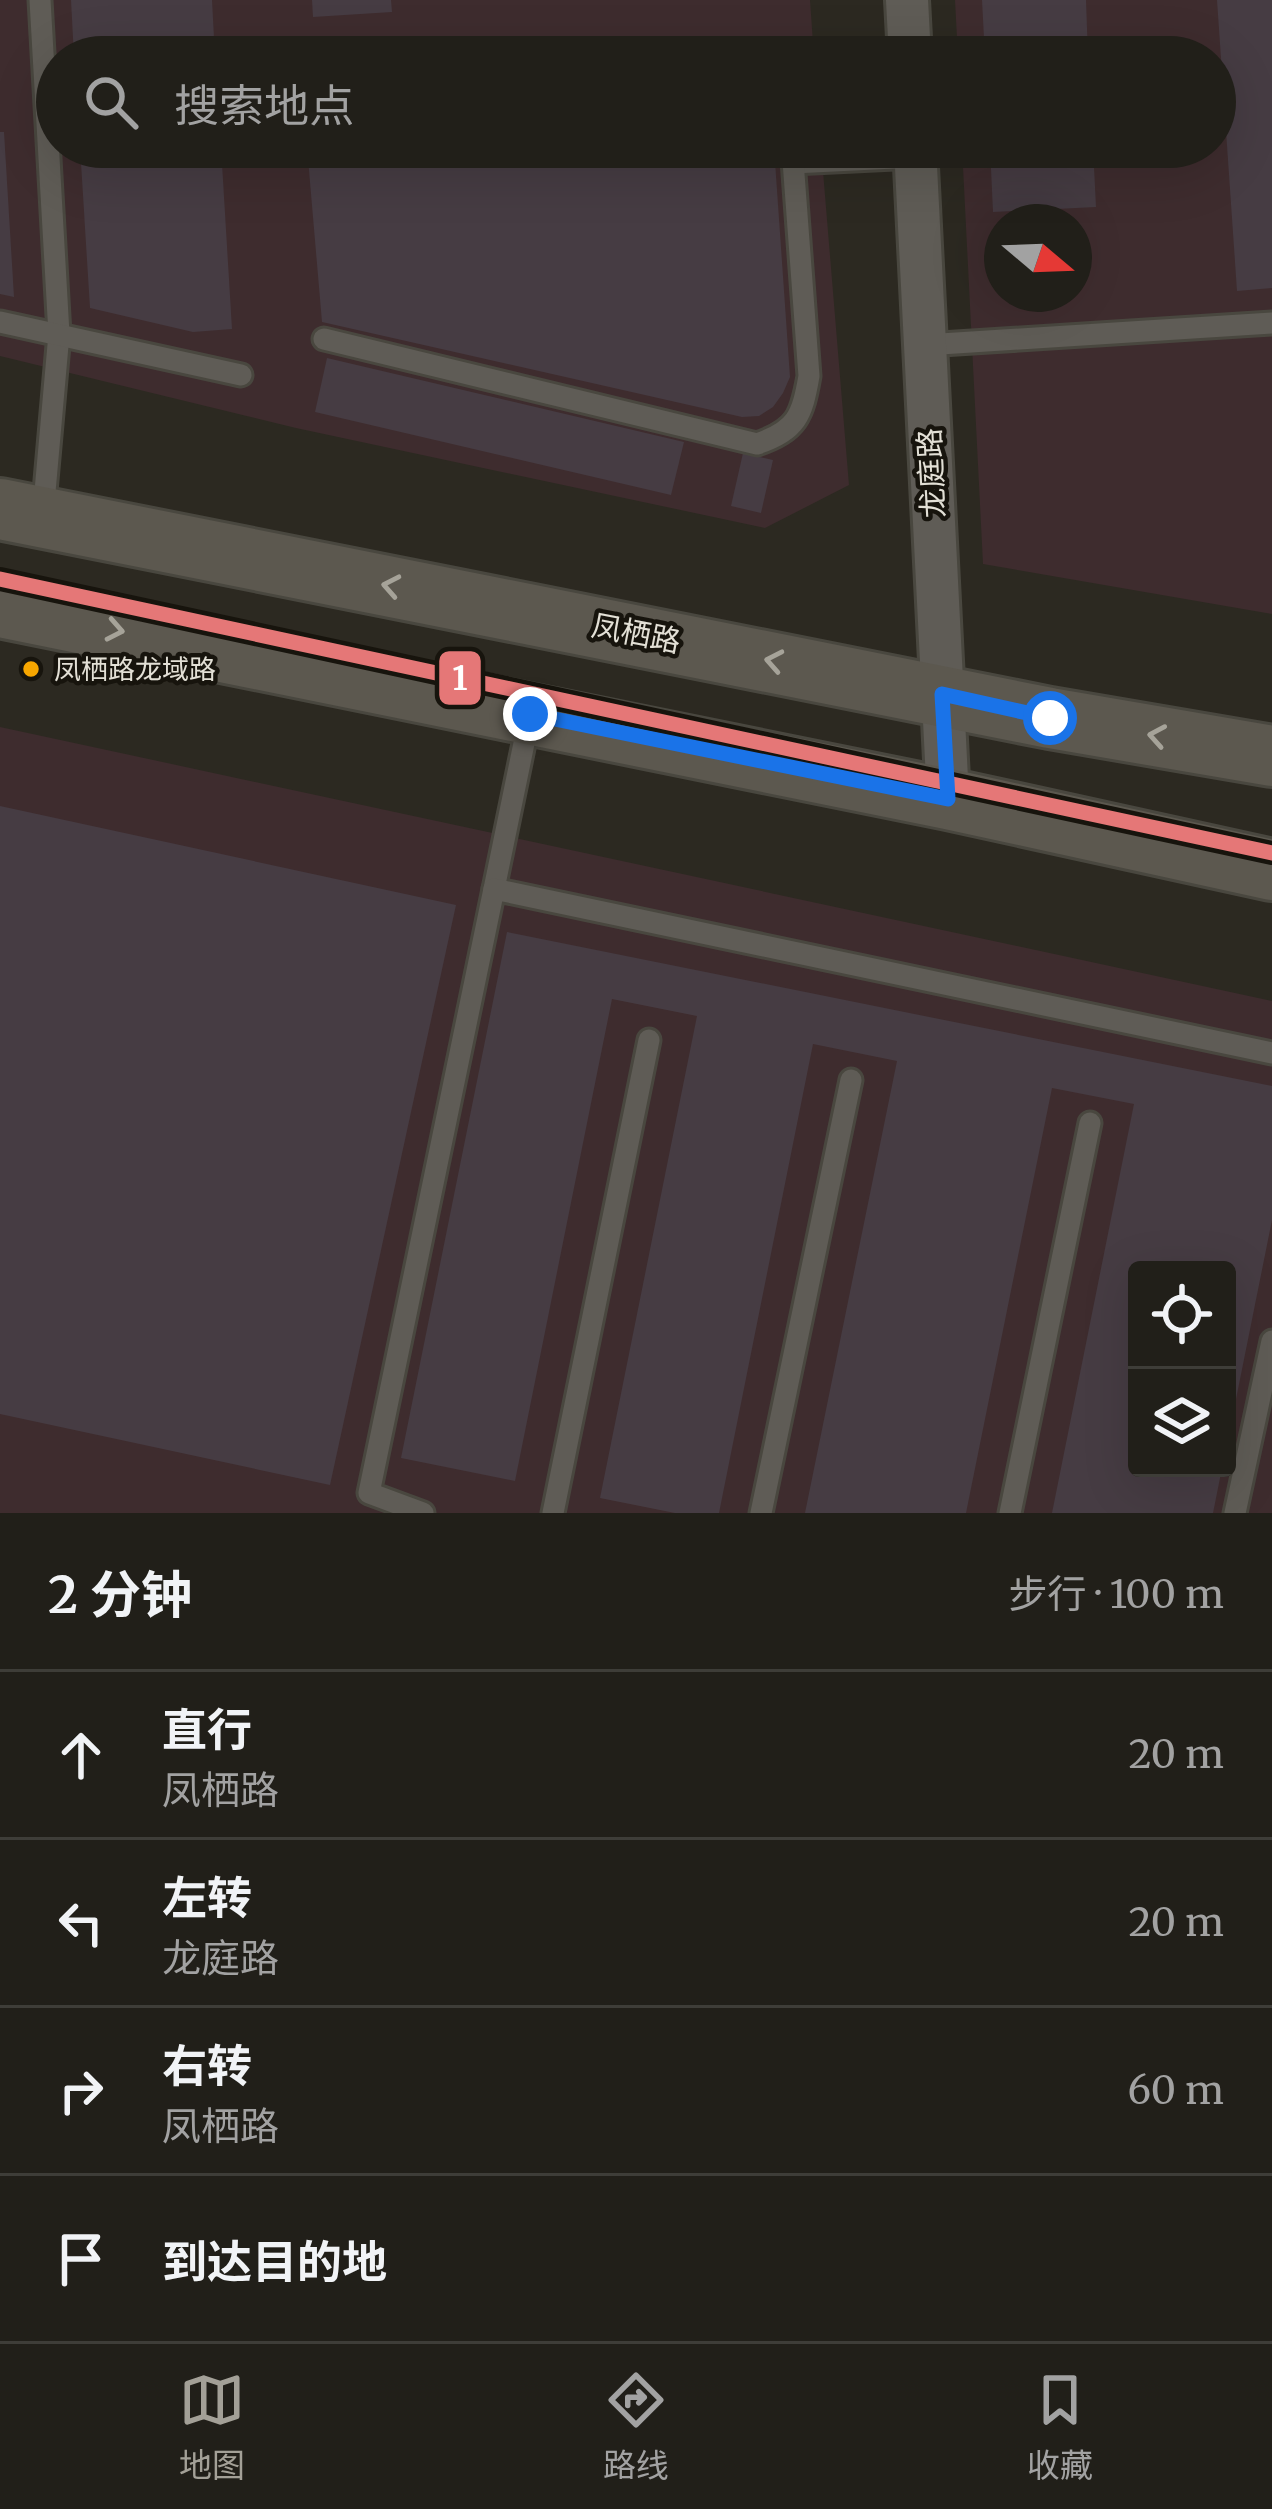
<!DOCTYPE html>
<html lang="zh">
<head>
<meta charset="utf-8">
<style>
	body { margin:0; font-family:Merriweather,"Noto Sans SC",serif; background:#292722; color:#f1f3f6 }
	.controls { position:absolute; right:36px; bottom:36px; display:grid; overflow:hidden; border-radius:12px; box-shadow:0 12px 48px #0002 }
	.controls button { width:108px; height:108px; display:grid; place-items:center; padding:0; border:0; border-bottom:3px solid #3e3d38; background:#211f19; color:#f1f3f6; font:60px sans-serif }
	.compass { position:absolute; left:984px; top:204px; width:108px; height:108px; border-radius:50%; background:#211f19; box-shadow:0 12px 48px #0002; rotate:109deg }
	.stop { position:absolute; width:36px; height:36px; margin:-27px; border:9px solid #1a73e8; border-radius:50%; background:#fff }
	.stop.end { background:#1a73e8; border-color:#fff; box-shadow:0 3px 12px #0008 }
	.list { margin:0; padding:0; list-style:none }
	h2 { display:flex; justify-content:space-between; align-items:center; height:156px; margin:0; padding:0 48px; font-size:51px }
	h2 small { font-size:39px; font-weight:400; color:#a2a2a2 }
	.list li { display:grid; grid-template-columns:78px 1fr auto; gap:36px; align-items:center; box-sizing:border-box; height:168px; padding:0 48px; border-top:3px solid #3e3d38 }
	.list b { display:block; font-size:45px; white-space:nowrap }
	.list p { margin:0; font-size:39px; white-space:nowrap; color:#a2a2a2 }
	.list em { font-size:39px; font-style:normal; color:#a2a2a2 }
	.icon { flex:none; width:66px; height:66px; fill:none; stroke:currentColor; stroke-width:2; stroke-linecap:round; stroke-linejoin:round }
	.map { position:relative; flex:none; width:1272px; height:1513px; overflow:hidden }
	.search { position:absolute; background:#211f19; box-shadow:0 12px 48px #0002; left:36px; right:36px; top:36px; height:132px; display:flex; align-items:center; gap:30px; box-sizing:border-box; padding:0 42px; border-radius:66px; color:#a2a2a2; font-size:45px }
	.sheet { height:828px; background:#211f19 }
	nav { display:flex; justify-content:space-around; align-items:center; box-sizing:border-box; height:168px; border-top:3px solid #3e3d38; background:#211f19; font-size:33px; color:#a2a2a2 }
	nav a { display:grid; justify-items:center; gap:6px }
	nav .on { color:#a3a097 }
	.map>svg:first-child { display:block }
</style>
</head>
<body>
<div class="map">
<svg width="1272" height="1513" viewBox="0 0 1272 1513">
	<rect width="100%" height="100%" fill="#2c2921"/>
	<g fill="#3e2c2e" fill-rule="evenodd">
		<polygon points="0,0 810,0 814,57 57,57 57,147 821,147 849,485 765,528 296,428 0,356"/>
		<path d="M955,0h317v614l-289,-50 -21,-417h253v-90h-257zM1002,222h72v72h-72z"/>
		<path d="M0,727l1272,274v512h-1272zM1137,1270h90v198h-90z"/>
	</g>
	<g fill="#463c43">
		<polygon points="71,0 212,0 215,57 74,57"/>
		<polygon points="312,0 391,0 392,12 313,17"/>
		<polygon points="982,0 1086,0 1088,57 985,57"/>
		<polygon points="1217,0 1272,0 1272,288 1237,291"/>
		<polygon points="0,132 4,132 14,297 0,294"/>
		<polygon points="80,147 221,147 232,329 193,332 90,308"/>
		<polygon points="307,147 774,147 790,377 783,393 773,407 759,416 742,417 322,322"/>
		<polygon points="990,147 1093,147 1096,207 993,212"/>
		<polygon points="327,358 684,442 671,495 315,412"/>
		<polygon points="743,453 773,460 761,513 731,506"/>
		<polygon points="0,806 456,905 330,1485 0,1414"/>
		<polygon points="507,932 1272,1086 1272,1220 1229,1434 1227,1270 1137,1270 1137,1468 1222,1468 1213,1513 1052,1513 1134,1104 1052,1088 966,1513 805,1513 897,1061 813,1044 719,1513 675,1513 600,1498 697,1016 612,999 515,1481 401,1458"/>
	</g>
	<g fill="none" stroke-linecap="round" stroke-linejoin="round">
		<defs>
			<g id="service">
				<polyline points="40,0 59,334 43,514"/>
				<polyline points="793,163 915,157"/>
				<polyline points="0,322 241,375"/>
				<path d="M324,339l433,105c40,-14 45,-28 52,-68l-17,-229"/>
				<polyline points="925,345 1272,323"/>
				<polyline points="494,889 529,719"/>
				<polyline points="423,1513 369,1493 494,889 1272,1053"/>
				<polyline points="553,1513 649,1040"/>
				<polyline points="761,1513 851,1080"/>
				<polyline points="1010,1513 1090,1123"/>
				<polyline points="1235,1513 1272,1341"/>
			</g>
			<g id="minor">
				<polyline points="907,0 910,57"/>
				<polyline points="915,147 948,799"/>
			</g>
			<g id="secondary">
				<polyline points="0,509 1050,718 1272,756"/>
				<polyline points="0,607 948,799 1272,870"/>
			</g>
		</defs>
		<use href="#service" stroke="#49473f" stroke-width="27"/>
		<use href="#minor" stroke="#49473f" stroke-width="48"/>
		<use href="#secondary" stroke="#49473f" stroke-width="66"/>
		<use href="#service" stroke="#5f5c56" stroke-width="21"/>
		<use href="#minor" stroke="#5f5c56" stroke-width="42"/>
		<use href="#secondary" stroke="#5c584f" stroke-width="60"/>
		<defs>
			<polyline id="metro-1" points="0,579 1272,853"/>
		</defs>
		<use href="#metro-1" stroke="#17140d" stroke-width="24"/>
		<use href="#metro-1" stroke="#e57777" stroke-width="15"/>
	</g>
	<defs><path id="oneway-chevron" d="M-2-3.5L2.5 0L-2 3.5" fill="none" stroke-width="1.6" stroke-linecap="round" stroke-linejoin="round" transform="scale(3)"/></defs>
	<g stroke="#a6a399">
		<use href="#oneway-chevron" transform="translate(391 586) rotate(-169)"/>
		<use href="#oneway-chevron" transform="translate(115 630) rotate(11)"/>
		<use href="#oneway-chevron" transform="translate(774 661) rotate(-169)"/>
		<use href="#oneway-chevron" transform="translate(1157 736) rotate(-170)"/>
	</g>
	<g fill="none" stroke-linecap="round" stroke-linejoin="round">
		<polyline stroke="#1a73e8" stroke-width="15" points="530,714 948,799 942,694 1050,718"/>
	</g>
	<circle fill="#f7a600" stroke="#17140d" stroke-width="4.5" cx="31" cy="669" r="10"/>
	<g text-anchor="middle" stroke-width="9" stroke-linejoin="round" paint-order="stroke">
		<g font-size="27" fill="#e3e0d6" stroke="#17140d" text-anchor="start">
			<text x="54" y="679">凤栖路龙域路</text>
		</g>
		<g font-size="30" fill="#e3e0d6" stroke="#17140d">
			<text transform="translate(932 473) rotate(-93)" y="10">龙庭路</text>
			<text transform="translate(636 634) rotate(11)" y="10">凤栖路</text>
		</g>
	</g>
	<rect stroke="#17140d" stroke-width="4.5" x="437" y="649" width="46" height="58" rx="12" fill="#e57777"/>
	<g font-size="33" text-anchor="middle" font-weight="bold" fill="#fff">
		<text x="460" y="690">1</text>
	</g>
</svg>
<div class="controls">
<button><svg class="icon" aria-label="locate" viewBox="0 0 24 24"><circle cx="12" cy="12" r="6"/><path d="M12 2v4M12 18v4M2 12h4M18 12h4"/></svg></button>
<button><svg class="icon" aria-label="layers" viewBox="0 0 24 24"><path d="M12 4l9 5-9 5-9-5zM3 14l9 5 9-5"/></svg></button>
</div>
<svg class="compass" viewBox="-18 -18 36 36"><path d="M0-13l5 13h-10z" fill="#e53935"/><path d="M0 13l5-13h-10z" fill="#a2a2a2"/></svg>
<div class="stop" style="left:1050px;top:718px"></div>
<div class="stop end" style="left:530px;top:714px"></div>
<div class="search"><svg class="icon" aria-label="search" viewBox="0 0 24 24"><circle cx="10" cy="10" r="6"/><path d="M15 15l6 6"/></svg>搜索地点</div>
</div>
<section class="sheet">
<h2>2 分钟<small>步行 · 100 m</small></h2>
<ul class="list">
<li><svg class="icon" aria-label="ahead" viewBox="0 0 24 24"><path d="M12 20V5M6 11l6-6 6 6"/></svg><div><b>直行</b><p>凤栖路</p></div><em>20 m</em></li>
<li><svg class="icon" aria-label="left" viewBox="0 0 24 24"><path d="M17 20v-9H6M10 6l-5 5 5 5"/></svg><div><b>左转</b><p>龙庭路</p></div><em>20 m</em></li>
<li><svg class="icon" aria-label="right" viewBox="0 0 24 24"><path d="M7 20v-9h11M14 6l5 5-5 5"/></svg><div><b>右转</b><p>凤栖路</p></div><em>60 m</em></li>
<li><svg class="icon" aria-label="arrive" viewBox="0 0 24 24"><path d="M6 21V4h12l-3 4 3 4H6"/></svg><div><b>到达目的地</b></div></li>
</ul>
</section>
<nav>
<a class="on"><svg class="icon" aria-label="map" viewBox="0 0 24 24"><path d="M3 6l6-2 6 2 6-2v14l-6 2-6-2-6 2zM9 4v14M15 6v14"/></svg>地图</a>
<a><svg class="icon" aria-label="directions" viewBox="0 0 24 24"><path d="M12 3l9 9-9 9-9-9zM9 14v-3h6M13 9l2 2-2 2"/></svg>路线</a>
<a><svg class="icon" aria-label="saved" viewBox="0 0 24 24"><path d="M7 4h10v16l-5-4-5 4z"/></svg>收藏</a>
</nav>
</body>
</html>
